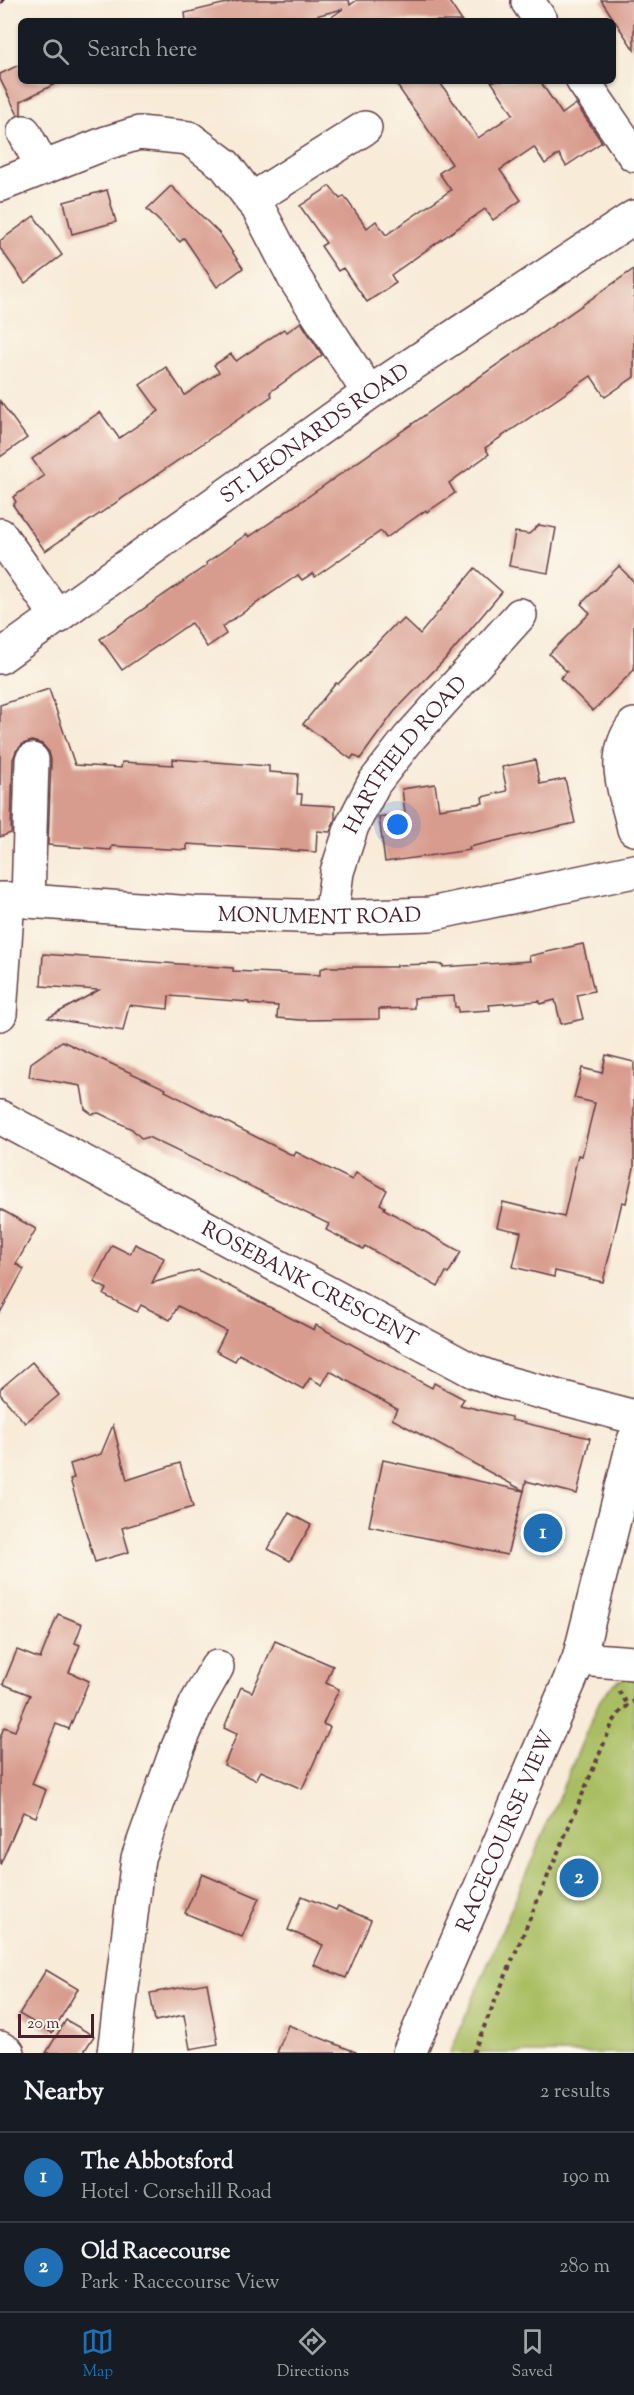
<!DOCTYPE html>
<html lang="en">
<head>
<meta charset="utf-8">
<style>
	body { margin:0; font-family:"Sorts Mill Goudy",serif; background:#242831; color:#f1f3f6 }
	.scale { position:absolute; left:18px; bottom:15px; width:76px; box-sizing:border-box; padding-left:6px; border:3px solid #4a1f2b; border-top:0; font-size:16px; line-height:21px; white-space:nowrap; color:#4a1f2b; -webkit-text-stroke:4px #fbf7ec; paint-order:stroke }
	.you { position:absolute; left:398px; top:825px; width:21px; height:21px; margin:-15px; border:4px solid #fff; border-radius:50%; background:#1a73e8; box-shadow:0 0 0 9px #1a73e833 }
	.badge { display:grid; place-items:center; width:39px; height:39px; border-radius:50%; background:#1f6fb2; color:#fff; font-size:20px; font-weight:700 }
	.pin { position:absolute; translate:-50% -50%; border:3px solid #fff; box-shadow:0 2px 6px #0006 }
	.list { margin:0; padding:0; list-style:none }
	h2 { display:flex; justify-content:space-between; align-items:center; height:78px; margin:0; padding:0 24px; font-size:26px }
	h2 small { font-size:20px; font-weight:400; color:#9ea1a6 }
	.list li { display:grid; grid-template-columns:39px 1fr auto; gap:18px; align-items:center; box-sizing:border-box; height:90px; padding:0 24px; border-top:2px solid #363941 }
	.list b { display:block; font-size:22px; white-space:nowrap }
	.list p { margin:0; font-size:20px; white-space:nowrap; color:#9ea1a6 }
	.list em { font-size:20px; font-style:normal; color:#9ea1a6 }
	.icon { flex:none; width:33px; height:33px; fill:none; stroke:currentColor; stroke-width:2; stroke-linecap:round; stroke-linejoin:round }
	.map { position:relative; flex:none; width:634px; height:2053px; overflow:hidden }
	.search { position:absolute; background:#171b24; box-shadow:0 2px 4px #0004; left:18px; right:18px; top:18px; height:66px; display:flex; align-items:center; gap:15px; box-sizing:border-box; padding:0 21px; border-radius:9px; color:#9ea1a6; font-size:22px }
	.sheet { height:258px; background:#171b24 }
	nav { display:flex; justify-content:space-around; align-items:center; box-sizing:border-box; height:84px; border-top:2px solid #363941; background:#171b24; font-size:16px; color:#9ea1a6 }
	nav a { display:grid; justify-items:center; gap:3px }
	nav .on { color:#1f6fb2 }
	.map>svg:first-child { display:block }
</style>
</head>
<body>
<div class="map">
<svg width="634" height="2053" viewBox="0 0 634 2053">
	<rect width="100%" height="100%" fill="#fbf7ec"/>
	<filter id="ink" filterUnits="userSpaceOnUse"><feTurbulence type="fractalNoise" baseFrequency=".0167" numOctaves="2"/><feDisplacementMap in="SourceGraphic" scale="12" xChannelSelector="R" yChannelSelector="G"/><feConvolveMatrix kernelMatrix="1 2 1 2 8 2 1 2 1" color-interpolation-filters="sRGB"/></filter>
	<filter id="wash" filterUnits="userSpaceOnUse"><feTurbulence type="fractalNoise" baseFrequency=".008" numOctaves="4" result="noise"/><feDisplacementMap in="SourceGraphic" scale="24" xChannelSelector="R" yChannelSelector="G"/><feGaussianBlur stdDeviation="1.35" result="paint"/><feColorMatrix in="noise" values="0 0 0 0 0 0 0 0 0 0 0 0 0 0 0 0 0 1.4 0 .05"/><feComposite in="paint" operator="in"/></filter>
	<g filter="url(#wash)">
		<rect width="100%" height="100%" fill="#f8ebd8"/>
		<path fill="#a9be62" stroke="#7a6e46" stroke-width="1.5" d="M634,1674v379h-184l149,-351c10,-16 17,-22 35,-28z"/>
		<g id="blocks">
			<g fill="#d89c8e">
				<polygon points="239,0 349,0 350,5 357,0 448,0 462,21 326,21 343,9 296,21 186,21 185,13"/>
				<polygon points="601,0 634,0 634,50"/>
				<polygon points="21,64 21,81 61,81 21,101 21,114 18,115 0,79 0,74"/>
				<polygon points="394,81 439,81 478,138 513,114 491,81 540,81 562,114 576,104 602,142 566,166 559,154 545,164 534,147 500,170 521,200 493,220 485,209 391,275 396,283 367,302 343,268 338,271 321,246 326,243 300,206 330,186 340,199 344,196 367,228 376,221 386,235 451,190 439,173 452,164"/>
				<polygon points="171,186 220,234 243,268 217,287 184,238 180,242 147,209"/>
				<polygon points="107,190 116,222 72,234 64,202"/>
				<polygon points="34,216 62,255 25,283 0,248 0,241"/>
				<polygon points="634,269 634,377 605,397 591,376 485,448 489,454 449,483 455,493 427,512 426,510 386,538 381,531 315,577 313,573 302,580 298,575 222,627 226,634 207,647 191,623 122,670 100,639 207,565 206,563 247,534 249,537 309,496"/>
				<polygon points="301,322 322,355 270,392 272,396 240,418 45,551 13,505 16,502 13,497 44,476 32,459 100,412 119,438 159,411 140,385 166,367 185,395 219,372 214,365 231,354 236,361 284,329 287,332"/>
				<polygon points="0,401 27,438 0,457"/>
				<polygon points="539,525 556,528 548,573 509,566 515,532 529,534"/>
				<polygon points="619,566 634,582 634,670 593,711 560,678 567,672 549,654 590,613 581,604"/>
				<polygon points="475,568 502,592 449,655 394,712 360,759 354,755 351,759 303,724 336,683 338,684 396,623 398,625 404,619 420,634"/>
				<polygon points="49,689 75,765 121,768 122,762 173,765 173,759 269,766 269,772 298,774 297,794 302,794 301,804 335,806 335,819 330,832 317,831 316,852 187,844 187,850 112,846 111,850 48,845 51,760 49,752 42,744 32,741 23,744 16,751 13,759 11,833 0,837 0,705"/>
				<polygon points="535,760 540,784 565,779 575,823 469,847 470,850 385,862 379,817 405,813 402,789 435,784 439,809 483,803 482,797 507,791 502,767"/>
				<polygon points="583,944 594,991 577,995 583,1019 561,1024 555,1000 540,1004 540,1001 489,1005 490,1010 458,1012 458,1007 455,1007 454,996 414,998 414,1008 379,1009 379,1019 300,1020 277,1018 278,1006 249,1004 249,1002 169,996 168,1009 129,1005 123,1031 48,1018 99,990 41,986 43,954 233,968 233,971 320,975 320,969 327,967 397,967 397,965 434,964 443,965 443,967 530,961 529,956"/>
				<polygon points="62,1041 166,1089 165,1091 294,1156 296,1152 352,1180 356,1173 387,1190 380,1204 385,1207 384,1209 461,1252 448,1274 446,1272 438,1287 365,1246 363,1249 326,1230 329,1224 148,1137 142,1139 132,1129 99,1113 92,1114 85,1109 81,1086 29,1077 31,1063"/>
				<polygon points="606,1055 634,1062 634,1168 626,1203 622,1202 603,1282 555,1271 554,1277 513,1267 521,1232 497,1227 503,1202 564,1217 578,1155 582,1156 595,1103 574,1098 582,1068 602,1073"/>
				<polygon points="0,1209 36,1229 16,1264 24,1269 0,1313"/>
				<polygon points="135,1244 164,1258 152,1283 198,1270 314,1330 316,1325 432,1388 434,1383 464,1399 460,1405 511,1417 511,1420 590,1438 577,1494 526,1481 524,1491 392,1419 397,1409 330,1371 322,1385 310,1378 303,1389 239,1354 235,1361 216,1351 226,1331 178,1306 170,1320 141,1305 137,1312 104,1295 107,1289 94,1282 112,1245 130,1254"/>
				<polygon points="32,1362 59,1395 25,1423 0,1394 0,1389"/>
				<polygon points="113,1425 127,1480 180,1463 193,1507 122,1528 129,1552 95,1562 70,1479 74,1478 70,1464 101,1454"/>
				<polygon points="383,1460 524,1491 507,1555 369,1526"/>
				<polygon points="289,1513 311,1525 290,1561 268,1549"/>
				<polygon points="58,1614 82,1624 75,1643 80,1645 69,1672 89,1681 69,1729 56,1724 32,1784 46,1790 36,1817 23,1812 0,1865 0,1738 4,1727 15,1731 30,1695 3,1684 17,1650 40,1659"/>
				<polygon points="275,1641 333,1666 326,1683 339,1689 323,1724 330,1727 302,1789 261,1771 256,1780 224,1765 237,1734 224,1728 241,1687 252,1692"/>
				<polygon points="202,1874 259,1898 242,1937 185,1913"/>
				<polygon points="302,1896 336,1910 338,1906 371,1920 346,1978 314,1965 323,1945 288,1930"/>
				<polygon points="46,1970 78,1989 52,2033 19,2014"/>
				<polygon points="207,1983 218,2044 190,2049 184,2015 155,2021 150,1993"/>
				<polygon points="66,2020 94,2036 83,2053 46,2053"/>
				<polygon points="288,2025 356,2052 355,2053 277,2053"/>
			</g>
		</g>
	</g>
	<g filter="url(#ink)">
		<use href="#blocks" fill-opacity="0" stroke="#643e45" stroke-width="1.5"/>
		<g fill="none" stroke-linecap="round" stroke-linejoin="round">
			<defs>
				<g id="minor">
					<polyline points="528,2 541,21"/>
					<polyline points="583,81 634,155"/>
					<polyline points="24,132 43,168"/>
					<polyline points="0,185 106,143 139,133 189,138 225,165 258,208 295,279 369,393"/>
					<polyline points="251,200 365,128"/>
					<polyline points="0,535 58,617"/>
					<path d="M634,725c-25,33 -8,67 0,104"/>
					<polyline points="28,901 32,760"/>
					<path id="s1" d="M331,917l6,-45 15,-46 22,-43 35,-45 111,-123"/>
					<polyline points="0,1014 8,899"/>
					<path id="s2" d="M0,1117l473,254 30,11 131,35"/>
					<polyline points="579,1659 634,1663"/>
					<polyline points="0,2048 8,2053"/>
					<polyline points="114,2053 138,1858 174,1757 196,1704 217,1667"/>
					<path id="s3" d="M409,2053l170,-394 55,-219"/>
				</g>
				<g id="major">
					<path id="s4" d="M0,657l369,-264 265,-176"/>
					<path id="s5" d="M0,899l193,14 138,4 99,-3 204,-43"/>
				</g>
			</defs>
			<use href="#minor" stroke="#643e45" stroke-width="36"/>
			<use href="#major" stroke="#643e45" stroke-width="36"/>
			<g stroke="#643e45" stroke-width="4" stroke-dasharray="4.5 4.5" stroke-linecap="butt">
				<polyline points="619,1691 628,1705"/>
				<polyline points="473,2053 613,1722 622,1710 634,1701"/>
			</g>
			<use href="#minor" stroke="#fff" stroke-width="33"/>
			<use href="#major" stroke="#fff" stroke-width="33"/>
			<defs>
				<polyline id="rail" points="0,0 1,0"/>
			</defs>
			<use href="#rail" stroke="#4a1f2b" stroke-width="7"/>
			<use href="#rail" stroke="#fbf7ec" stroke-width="4.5" stroke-dasharray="14" stroke-linecap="butt"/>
		</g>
	</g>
	<g text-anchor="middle" stroke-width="5" stroke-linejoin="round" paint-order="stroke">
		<g font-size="21" fill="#4a1f2b" stroke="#fbf7ec">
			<text dy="7" stroke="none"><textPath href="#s4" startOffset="386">ST. LEONARDS ROAD</textPath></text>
			<text dy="7" stroke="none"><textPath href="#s1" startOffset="183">HARTFIELD ROAD</textPath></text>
			<text dy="7" stroke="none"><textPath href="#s5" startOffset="320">MONUMENT ROAD</textPath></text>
			<text dy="7" stroke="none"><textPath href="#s2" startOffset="352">ROSEBANK CRESCENT</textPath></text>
			<text dy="7" stroke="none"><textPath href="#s3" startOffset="242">RACECOURSE VIEW</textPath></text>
		</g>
	</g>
</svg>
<div class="scale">20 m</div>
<div class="you"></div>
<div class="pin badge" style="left:543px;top:1533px">1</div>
<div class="pin badge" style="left:579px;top:1878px">2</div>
<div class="search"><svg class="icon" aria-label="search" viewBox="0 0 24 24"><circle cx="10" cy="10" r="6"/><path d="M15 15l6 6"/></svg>Search here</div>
</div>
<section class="sheet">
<h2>Nearby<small>2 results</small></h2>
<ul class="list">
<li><span class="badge">1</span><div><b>The Abbotsford</b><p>Hotel · Corsehill Road</p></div><em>190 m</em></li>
<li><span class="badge">2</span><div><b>Old Racecourse</b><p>Park · Racecourse View</p></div><em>280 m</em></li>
</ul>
</section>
<nav>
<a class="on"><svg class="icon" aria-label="map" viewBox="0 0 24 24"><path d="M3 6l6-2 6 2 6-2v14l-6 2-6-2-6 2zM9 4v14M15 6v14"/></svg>Map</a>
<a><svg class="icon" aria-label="directions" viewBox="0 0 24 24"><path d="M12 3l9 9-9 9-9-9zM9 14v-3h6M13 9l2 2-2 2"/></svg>Directions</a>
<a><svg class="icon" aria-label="saved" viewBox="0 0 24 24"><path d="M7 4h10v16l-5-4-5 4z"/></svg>Saved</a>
</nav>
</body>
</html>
